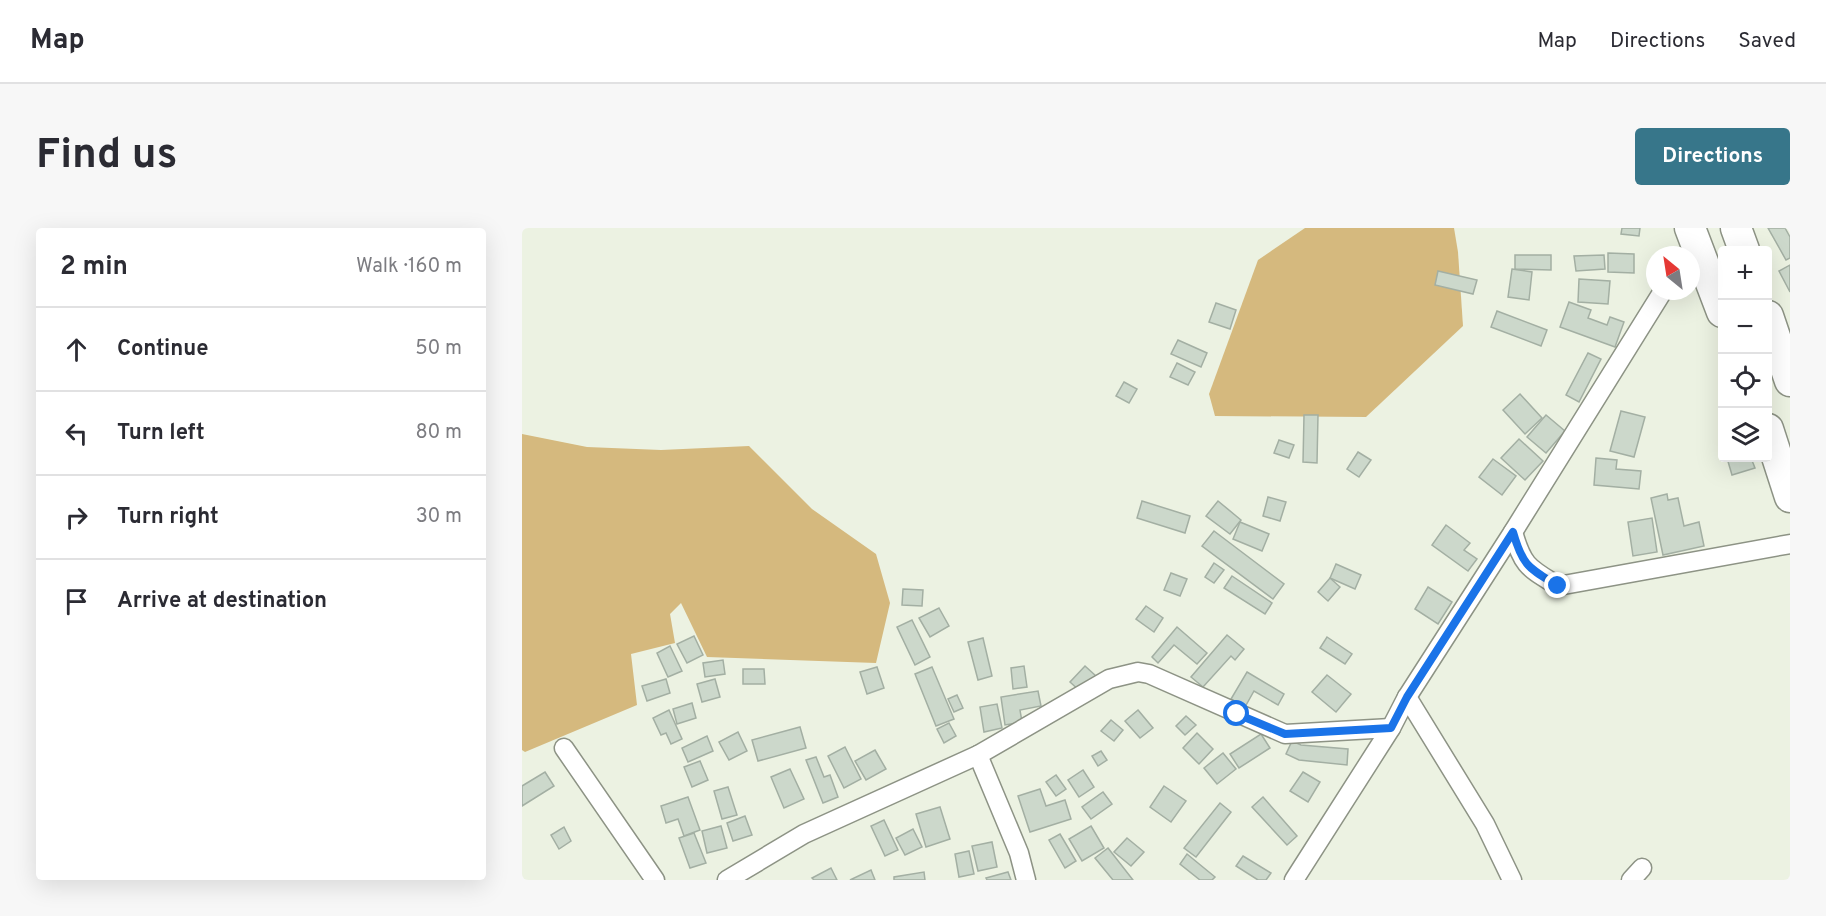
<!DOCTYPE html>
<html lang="en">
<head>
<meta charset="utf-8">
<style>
	body { margin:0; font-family:Overpass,sans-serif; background:#f7f7f7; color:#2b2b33 }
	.controls { position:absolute; right:18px; top:18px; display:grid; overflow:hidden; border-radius:6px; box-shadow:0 6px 24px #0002 }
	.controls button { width:54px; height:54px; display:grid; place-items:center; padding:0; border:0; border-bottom:2px solid #e1e1e2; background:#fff; color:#2b2b33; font:30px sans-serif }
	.compass { position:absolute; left:1124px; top:18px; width:54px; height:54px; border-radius:50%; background:#fff; box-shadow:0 6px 24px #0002; rotate:330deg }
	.stop { position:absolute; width:18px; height:18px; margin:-14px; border:4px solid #1a73e8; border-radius:50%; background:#fff }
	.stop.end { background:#1a73e8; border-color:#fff; box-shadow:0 2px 6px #0008 }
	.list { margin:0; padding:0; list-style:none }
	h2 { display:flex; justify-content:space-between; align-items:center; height:78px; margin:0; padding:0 24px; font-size:26px }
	h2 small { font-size:20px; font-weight:400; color:#7c7c81 }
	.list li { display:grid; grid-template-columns:39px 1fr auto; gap:18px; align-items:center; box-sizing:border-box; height:84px; padding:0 24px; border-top:2px solid #e1e1e2 }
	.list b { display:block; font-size:22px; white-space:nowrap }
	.list em { font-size:20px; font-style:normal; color:#7c7c81 }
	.icon { flex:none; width:33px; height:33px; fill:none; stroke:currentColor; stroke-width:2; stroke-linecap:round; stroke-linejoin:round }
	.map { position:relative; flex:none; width:1268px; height:652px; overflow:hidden; border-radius:6px }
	header { display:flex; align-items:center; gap:36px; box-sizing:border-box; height:84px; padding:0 30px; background:#fff; border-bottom:2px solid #e1e1e2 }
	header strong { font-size:28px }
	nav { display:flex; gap:33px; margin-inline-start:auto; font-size:21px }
	.intro { display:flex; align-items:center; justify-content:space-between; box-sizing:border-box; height:144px; padding:0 36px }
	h1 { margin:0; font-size:42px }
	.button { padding:15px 27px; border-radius:6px; background:#37768a; color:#fff; font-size:21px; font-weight:700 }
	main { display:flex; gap:36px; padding:0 36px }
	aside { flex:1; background:#fff; border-radius:6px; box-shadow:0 6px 24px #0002 }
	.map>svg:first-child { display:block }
</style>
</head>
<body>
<header>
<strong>Map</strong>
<nav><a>Map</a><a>Directions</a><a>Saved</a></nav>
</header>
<div class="intro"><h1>Find us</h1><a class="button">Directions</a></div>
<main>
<aside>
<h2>2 min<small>Walk · 160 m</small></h2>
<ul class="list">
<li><svg class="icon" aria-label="ahead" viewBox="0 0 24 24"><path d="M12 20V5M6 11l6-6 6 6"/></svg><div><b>Continue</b></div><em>50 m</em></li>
<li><svg class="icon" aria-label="left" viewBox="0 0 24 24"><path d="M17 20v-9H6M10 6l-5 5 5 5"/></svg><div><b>Turn left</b></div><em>80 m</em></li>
<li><svg class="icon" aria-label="right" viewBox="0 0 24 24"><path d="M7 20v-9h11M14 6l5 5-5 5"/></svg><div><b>Turn right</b></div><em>30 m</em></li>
<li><svg class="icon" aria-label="arrive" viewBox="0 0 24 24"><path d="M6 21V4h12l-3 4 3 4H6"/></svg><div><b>Arrive at destination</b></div></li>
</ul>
</aside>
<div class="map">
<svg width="1268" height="652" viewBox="0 0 1268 652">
	<rect width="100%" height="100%" fill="#ecf2e2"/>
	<g fill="#d5b97e">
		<polygon points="783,0 932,0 936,24 941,98 844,189 693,188 687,166 736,32"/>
		<polygon points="0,206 65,219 139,222 227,218 290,281 354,326 368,375 354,435 185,429 159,375 148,386 153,415 109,426 115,477 3,524 0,522"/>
	</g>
	<g fill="#ccd8cb" stroke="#a3afa3" stroke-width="1.5">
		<polygon points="1100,0 1118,0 1117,8 1099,6"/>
		<polygon points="1246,0 1263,0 1268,9 1268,30 1264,32"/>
		<polygon points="1086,25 1112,26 1112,45 1086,44"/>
		<polygon points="993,27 1029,27 1029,42 993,41"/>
		<polygon points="1082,27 1083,41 1054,43 1052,28"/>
		<polygon points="1268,37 1268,64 1257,43"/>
		<polygon points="990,41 1010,44 1007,72 986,69"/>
		<polygon points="916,43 955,52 951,66 913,57"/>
		<polygon points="1057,51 1088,53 1086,76 1056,74"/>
		<polygon points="1047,74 1069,82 1066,90 1085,97 1088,89 1102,94 1093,119 1038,99"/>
		<polygon points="694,75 714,82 708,101 687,94"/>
		<polygon points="975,83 1025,102 1019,118 969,99"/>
		<polygon points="656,112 685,125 679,139 649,126"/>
		<polygon points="1066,125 1079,131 1057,174 1044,167"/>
		<polygon points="655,135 673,144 666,157 648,149"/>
		<polygon points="602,154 615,161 607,175 594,168"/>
		<polygon points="998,166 1020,190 1003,206 981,182"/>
		<polygon points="1099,183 1123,189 1112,229 1088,223"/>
		<polygon points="782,187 796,187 795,235 781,234"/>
		<polygon points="1024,187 1043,203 1024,225 1005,209"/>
		<polygon points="997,211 1021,233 1003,252 979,230"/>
		<polygon points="757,212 772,217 767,230 752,225"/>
		<polygon points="836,224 849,232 837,249 825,241"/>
		<polygon points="1074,230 1095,232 1094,241 1119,243 1117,261 1072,257"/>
		<polygon points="1205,230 1229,230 1233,240 1210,247"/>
		<polygon points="971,231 994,248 980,267 957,249"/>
		<polygon points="1145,266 1146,272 1156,270 1162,298 1177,294 1182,318 1141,327 1129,270"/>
		<polygon points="746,269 764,274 758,293 741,288"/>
		<polygon points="620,273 668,288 663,305 615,290"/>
		<polygon points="696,273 719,292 708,306 684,288"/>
		<polygon points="1130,290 1135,324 1111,328 1106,294"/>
		<polygon points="718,294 747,306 740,323 711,311"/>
		<polygon points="924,297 948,315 942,322 955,331 946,343 910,317"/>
		<polygon points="692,303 762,356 751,371 680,318"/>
		<polygon points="692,335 702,342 692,355 683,349"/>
		<polygon points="814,336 839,347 833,361 808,350"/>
		<polygon points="649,345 665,351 658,368 642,362"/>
		<polygon points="710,348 750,375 743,386 702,360"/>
		<polygon points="808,350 818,359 806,373 796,364"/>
		<polygon points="906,359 930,374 916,396 893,381"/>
		<polygon points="381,361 401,362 400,378 380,377"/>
		<polygon points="624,378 641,390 632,404 614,391"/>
		<polygon points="417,380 427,398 408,409 397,390"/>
		<polygon points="390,392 408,429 393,437 375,399"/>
		<polygon points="655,399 685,425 675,436 652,417 636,435 630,429"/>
		<polygon points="705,407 722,421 713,432 709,428 681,459 669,449"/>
		<polygon points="172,408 181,427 165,435 155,416"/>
		<polygon points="805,409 830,426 823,436 798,420"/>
		<polygon points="461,410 470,448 456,452 446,414"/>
		<polygon points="148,418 160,443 146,449 135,425"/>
		<polygon points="201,432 203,446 183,449 181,435"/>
		<polygon points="502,438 505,459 491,461 489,440"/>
		<polygon points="563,438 574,448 559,464 548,454"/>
		<polygon points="355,439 362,460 345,466 338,444"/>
		<polygon points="410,439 432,491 414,498 393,446"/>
		<polygon points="221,441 242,441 243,456 221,456"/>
		<polygon points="725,444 762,466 756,477 732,463 723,479 709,471"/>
		<polygon points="805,447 829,466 814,484 790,464"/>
		<polygon points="144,451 148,465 125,473 120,458"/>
		<polygon points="193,451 198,469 180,474 175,456"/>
		<polygon points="516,463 519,478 498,482 500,494 483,497 479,469"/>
		<polygon points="435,467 441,480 432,484 426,471"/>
		<polygon points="170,475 174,490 155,496 151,481"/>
		<polygon points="475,476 480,500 462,504 458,479"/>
		<polygon points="147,482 160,511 149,516 144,505 139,507 131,490"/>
		<polygon points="616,482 631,500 618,510 603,493"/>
		<polygon points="664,488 674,497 663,507 654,498"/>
		<polygon points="589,492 601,502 592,513 579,503"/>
		<polygon points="427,495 434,508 422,515 415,501"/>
		<polygon points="278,499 284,520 236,533 230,512"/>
		<polygon points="216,504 225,523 207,532 197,514"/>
		<polygon points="675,505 691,521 677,536 661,520"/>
		<polygon points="739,506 748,520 717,540 708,526"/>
		<polygon points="185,508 191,523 166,534 160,520"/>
		<polygon points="770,513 779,517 826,521 825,537 777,532 764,526"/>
		<polygon points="323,519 339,551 322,560 306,528"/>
		<polygon points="353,522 364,541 344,552 333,533"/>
		<polygon points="579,523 585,532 576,538 570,528"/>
		<polygon points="701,525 714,541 695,556 682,540"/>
		<polygon points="294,529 302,549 308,547 316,569 301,575 284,532"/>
		<polygon points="178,533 186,552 170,559 162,539"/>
		<polygon points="268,541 282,571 262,580 249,549"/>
		<polygon points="561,542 572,559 557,569 546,552"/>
		<polygon points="23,544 32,558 0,578 0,558"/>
		<polygon points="781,544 798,554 786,574 768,563"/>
		<polygon points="534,547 544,561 534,568 524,554"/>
		<polygon points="642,558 664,573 649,594 628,579"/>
		<polygon points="206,559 215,587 200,591 192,563"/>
		<polygon points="518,561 524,578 543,572 549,591 508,604 496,568"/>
		<polygon points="581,564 590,576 569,591 560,579"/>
		<polygon points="166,569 178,602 162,608 156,591 144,595 139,578"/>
		<polygon points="741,569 775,608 765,617 730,579"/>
		<polygon points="698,575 709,584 674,629 662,620"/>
		<polygon points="418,579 428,611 404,619 394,586"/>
		<polygon points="223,588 230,607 211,613 205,595"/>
		<polygon points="362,592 376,622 363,628 349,598"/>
		<polygon points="199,598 205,620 185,625 180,603"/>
		<polygon points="569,598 582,620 560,633 547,611"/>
		<polygon points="42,599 49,613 37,621 29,607"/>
		<polygon points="391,601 400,619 383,627 374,610"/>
		<polygon points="172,605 184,635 168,640 157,610"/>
		<polygon points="538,606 554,633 543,640 527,612"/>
		<polygon points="605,610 622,624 609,638 592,624"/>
		<polygon points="470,614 475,639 456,643 450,618"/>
		<polygon points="586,620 611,652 591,652 573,630"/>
		<polygon points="447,623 452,646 437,649 433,626"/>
		<polygon points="665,626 693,649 690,652 678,652 658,636"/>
		<polygon points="721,628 749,645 744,652 736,652 714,638"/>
		<polygon points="309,640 315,652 292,652 290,650"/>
		<polygon points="349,642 353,652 328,652"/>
		<polygon points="402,644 403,652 372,652 372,649"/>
		<polygon points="486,644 489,652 465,652 464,650"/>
	</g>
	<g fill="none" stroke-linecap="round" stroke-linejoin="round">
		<defs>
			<g id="minor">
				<path d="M991,304c10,35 16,36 45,54l232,-42"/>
				<polyline points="885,469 963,596 990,652"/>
				<polyline points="42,520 133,652"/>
				<polyline points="456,527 497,625 504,652"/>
				<polyline points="205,652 282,606 456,527 587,451 616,444 627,446 763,506 869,500"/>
				<polyline points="772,652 869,500 885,469 991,304 1141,63"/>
				<polyline points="1109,652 1120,640"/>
			</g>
			<g id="trunk">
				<polyline points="1168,0 1200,84"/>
				<polyline points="1214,0 1222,22"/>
				<polyline points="1246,88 1268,153"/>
				<polyline points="1246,201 1268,269"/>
			</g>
		</defs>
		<use href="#minor" stroke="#8d9385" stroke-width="21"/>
		<use href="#trunk" stroke="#8d9385" stroke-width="33"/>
		<use href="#minor" stroke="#fff" stroke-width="18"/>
		<use href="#trunk" stroke="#fff" stroke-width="30"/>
	</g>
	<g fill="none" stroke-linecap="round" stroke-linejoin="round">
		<path stroke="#1a73e8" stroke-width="8" d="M715,486l48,20 106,-6 16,-31 106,-165c10,35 16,36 45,54"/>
	</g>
</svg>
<div class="controls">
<button>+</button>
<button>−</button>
<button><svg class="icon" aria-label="locate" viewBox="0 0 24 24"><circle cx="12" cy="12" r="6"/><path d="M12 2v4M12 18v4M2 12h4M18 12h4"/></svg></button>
<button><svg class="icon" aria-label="layers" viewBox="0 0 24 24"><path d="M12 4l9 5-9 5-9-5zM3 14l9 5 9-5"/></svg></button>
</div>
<svg class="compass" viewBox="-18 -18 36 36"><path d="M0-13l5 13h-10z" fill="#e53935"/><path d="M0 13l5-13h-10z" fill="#7c7c81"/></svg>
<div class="stop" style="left:715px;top:486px"></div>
<div class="stop end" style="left:1036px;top:358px"></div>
</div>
</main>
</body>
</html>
